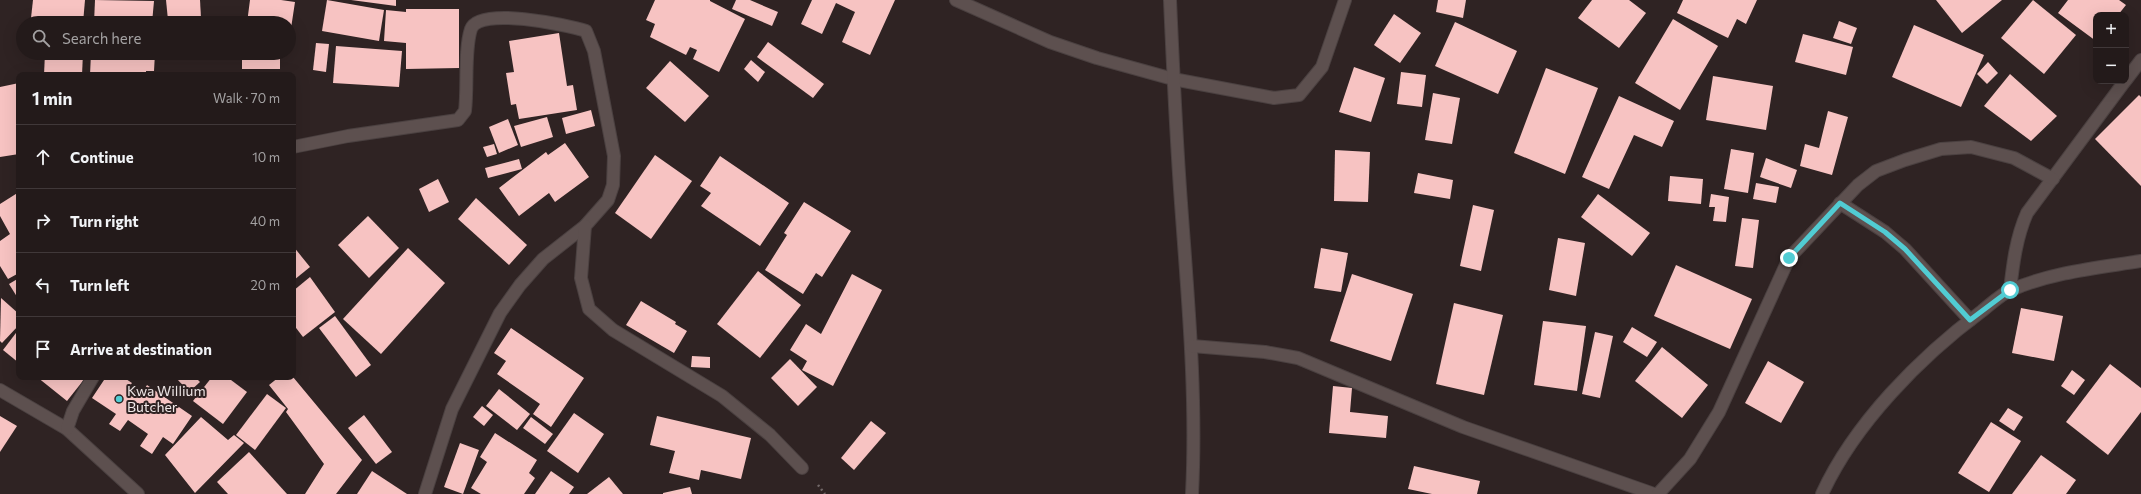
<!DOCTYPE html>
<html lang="en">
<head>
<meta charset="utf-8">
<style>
	body { margin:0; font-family:Commissioner,sans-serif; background:#2f2727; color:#f1f3f6 }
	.controls { position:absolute; right:12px; top:12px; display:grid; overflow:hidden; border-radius:8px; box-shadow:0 4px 16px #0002 }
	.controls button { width:36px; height:36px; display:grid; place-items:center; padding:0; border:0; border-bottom:1px solid #403839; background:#231a1a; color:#f1f3f6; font:20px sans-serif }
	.stop { position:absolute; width:12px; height:12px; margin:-9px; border:3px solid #51ccd3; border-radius:50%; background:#fff }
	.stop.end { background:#51ccd3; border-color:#fff; box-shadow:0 1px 4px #0008 }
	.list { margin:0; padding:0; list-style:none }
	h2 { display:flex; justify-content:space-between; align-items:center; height:52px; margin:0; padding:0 16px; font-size:17px }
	h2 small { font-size:13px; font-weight:400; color:#a3a1a2 }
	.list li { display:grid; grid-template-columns:26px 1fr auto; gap:12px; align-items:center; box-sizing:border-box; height:64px; padding:0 16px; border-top:1px solid #403839 }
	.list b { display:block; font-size:15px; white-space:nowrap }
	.list em { font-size:13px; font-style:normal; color:#a3a1a2 }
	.icon { flex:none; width:22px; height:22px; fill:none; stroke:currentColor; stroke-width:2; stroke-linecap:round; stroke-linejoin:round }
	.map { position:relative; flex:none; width:2141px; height:494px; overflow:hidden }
	.search { position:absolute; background:#231a1a; box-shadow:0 4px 16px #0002; left:16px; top:16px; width:280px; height:44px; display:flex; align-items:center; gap:10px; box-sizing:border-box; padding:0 14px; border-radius:22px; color:#a3a1a2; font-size:15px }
	.panel { position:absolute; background:#231a1a; box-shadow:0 4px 16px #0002; left:16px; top:72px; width:280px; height:308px; border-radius:8px }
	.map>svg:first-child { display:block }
</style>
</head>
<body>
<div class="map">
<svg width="2141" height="494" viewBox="0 0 2141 494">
	<rect width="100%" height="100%" fill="#2f2323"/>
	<g fill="#f7c3c2">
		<polygon points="33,0 85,0 83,23 31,18"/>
		<polygon points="95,0 154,1 152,23 94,23"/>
		<polygon points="166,0 200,0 201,18 168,20"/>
		<polygon points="250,0 281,0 295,2 290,35 289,23 247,23"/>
		<polygon points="327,0 384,10 379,41 322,31"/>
		<polygon points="351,0 396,0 396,6"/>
		<polygon points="655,0 710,0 710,1 745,19 719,72 693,59 697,50 690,47 686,55 650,37 655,24 646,20"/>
		<polygon points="736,0 750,0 778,12 772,26 732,9"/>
		<polygon points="812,0 895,0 870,55 842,42 855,12 836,3 822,34 801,24"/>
		<polygon points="1438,0 1466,0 1463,18 1436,12"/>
		<polygon points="1592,0 1629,0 1646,13 1619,48 1578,18"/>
		<polygon points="1683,0 1757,0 1746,24 1737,19 1728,38 1677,13"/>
		<polygon points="1936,0 2002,0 1962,33"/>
		<polygon points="2033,0 2076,35 2044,74 2001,38"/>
		<polygon points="2068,0 2119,0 2126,5 2118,15 2096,15 2096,41 2058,13"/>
		<polygon points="406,9 459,9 459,68 406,69 406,43 384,41 386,10 406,12"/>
		<polygon points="1394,14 1421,33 1400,63 1374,45"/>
		<polygon points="1673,19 1718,46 1680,110 1635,83"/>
		<polygon points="1839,21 1857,28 1851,44 1833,38"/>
		<polygon points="1455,22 1517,51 1498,94 1435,66"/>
		<polygon points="1914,25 1984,55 1961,107 1892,77"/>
		<polygon points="559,33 567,86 573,85 577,110 519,119 516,104 511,105 506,73 514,72 509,41"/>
		<polygon points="1803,34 1853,47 1846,75 1795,62"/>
		<polygon points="768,42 824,84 813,98 757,57"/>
		<polygon points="316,43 329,44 326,72 313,70"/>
		<polygon points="336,46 402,51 399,87 333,83"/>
		<polygon points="45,53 83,53 82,75 44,75"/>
		<polygon points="91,53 155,53 154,71 146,71 146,75 90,75"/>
		<rect x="242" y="56" width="38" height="13"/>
		<polygon points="751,60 765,72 758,82 744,69"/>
		<polygon points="670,61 709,96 685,122 646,88"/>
		<polygon points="1988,62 1998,73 1987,84 1977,74"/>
		<polygon points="1354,67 1385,78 1371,122 1339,112"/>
		<polygon points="1546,68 1598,88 1565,174 1514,153"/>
		<polygon points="1401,72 1426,75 1422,107 1397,104"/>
		<polygon points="2010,74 2057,116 2031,141 1984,106"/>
		<polygon points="1713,76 1773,86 1766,130 1706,120"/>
		<polygon points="19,83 19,138 16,138 19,154 0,157 0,87"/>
		<polygon points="1433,93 1460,98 1452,144 1425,140"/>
		<polygon points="2139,95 2141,97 2141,186 2095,139"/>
		<polygon points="1619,96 1674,121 1662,147 1634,135 1609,189 1582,177"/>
		<polygon points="591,110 595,126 566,134 562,118"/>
		<polygon points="1828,111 1848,117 1832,175 1800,166 1805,144 1819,148"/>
		<polygon points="547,117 553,137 521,147 514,126"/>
		<polygon points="508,119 518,145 499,153 489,127"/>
		<polygon points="565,143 589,177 555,202 549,193 519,216 499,188 546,152 548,155"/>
		<polygon points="494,144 497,154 487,157 483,147"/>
		<polygon points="1731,149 1754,153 1748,193 1724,189"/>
		<polygon points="1335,150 1370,152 1368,202 1334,201"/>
		<polygon points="655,155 692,181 651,239 615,213"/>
		<polygon points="720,156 789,203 760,246 701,206 711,193 700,186"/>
		<polygon points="1766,158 1797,170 1791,188 1760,177"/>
		<polygon points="519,159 522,169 488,178 485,168"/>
		<polygon points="1418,173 1453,180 1450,199 1414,193"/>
		<polygon points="1670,176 1703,179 1701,204 1668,201"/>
		<polygon points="438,179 449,202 429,212 419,189"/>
		<polygon points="1756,183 1779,187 1776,203 1753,199"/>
		<polygon points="19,192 19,273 8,279 0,266 0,241 10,234 0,216 0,204"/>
		<polygon points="1598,194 1650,233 1632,256 1581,217"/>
		<polygon points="1711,194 1729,197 1726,222 1713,221 1715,207 1709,207"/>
		<polygon points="476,198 527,245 509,265 458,219"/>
		<polygon points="804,202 851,231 822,277 816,273 803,294 765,270 787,235 784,233"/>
		<polygon points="1473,205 1494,210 1481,271 1460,266"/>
		<polygon points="368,216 399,248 369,278 338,245"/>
		<polygon points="1742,218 1759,220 1753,268 1735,266"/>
		<polygon points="1558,238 1585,243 1576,296 1549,290"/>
		<polygon points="293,246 310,267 294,280 293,280"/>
		<polygon points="408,248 445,283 381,354 343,319"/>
		<polygon points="1321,248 1348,253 1341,292 1314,288"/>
		<polygon points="1676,265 1752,299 1730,349 1654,316"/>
		<polygon points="758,271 801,305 760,358 717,324"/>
		<polygon points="852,274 882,290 833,386 802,370 807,361 790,350 806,324 821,334"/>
		<polygon points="1352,274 1413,294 1391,361 1330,341"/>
		<polygon points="310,277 335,312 303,337 293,324 293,291"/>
		<polygon points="19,278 19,300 9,284"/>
		<polygon points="1,298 19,314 19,325 2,343 0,341"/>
		<polygon points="641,301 676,322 675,324 687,331 674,353 626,325"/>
		<polygon points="1454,303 1503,315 1484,395 1436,384"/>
		<polygon points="2021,308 2063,316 2054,361 2012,353"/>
		<polygon points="335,316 371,365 356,377 319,328"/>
		<polygon points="1543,321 1586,326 1577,391 1534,385"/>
		<polygon points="1632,327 1657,342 1647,357 1623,342"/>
		<polygon points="511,328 584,378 551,427 533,414 540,404 497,374 506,361 494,353"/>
		<polygon points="19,329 19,363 3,350"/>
		<polygon points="1595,332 1613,336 1600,398 1582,394"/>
		<polygon points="1662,347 1708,385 1682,418 1635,381"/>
		<polygon points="692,356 710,357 710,368 691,367"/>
		<polygon points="790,359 817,387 798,406 771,378"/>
		<polygon points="1768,361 1804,382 1781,423 1745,403"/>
		<polygon points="2110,364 2141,388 2141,412 2108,455 2066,422"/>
		<polygon points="2072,370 2085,380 2074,395 2061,386"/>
		<polygon points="37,377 86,377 67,401"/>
		<polygon points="106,377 123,377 132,383 129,387 141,395 147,385 192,416 173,444 163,437 152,454 140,446 148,434 128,420 120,431 109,424 116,414 92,398"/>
		<polygon points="180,377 195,377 200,382 189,392 177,379"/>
		<polygon points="212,377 227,377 247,392 223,424 193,401"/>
		<polygon points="279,377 293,377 362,460 336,494 305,494 324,464 286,412 288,409 269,385"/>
		<polygon points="1333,386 1352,388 1350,412 1388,416 1386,438 1329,433"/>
		<polygon points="499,389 530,414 517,430 486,406"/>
		<polygon points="267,394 286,408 255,450 236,435"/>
		<polygon points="482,406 493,415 484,426 473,417"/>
		<polygon points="2008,408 2023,417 2014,431 1999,421"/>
		<polygon points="574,413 604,434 578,473 547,451"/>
		<polygon points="364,415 392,452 376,464 348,428"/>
		<polygon points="0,416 17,426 0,452"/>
		<polygon points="657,416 751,438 741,479 701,470 699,480 669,473 675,451 650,445"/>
		<polygon points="201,417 228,440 234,435 244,443 195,493 165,455"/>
		<polygon points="531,417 553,434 545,444 523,428"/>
		<polygon points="871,421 886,433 854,470 841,458"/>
		<polygon points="1991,422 2021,441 1989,492 1958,473"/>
		<polygon points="495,433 537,460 529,473 535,478 524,494 481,494 471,488 487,462 480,457"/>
		<polygon points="460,443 479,450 463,494 444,487"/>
		<polygon points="249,452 287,494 228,494 217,482"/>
		<polygon points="2041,455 2076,480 2066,494 2012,494"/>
		<polygon points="1414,466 1480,481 1477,494 1432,494 1408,489"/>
		<polygon points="372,471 407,494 357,494"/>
		<polygon points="551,471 574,487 569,494 535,494"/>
		<polygon points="609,477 623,494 587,494"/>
		<polygon points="690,487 692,494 663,494 663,493"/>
	</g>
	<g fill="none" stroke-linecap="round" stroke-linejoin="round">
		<defs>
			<g id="minor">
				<polyline points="956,0 1050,42 1097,58 1173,79 1274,98 1299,95 1322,67 1345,0"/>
				<path d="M1170,0c3,68 6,135 11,203 7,97 16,194 11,291"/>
				<polyline points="2126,80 2141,60"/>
				<path d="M293,147l55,-11 110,-16 7,-9c3,-24 -1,-61 6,-82 8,-23 96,-4 115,2l8,20 20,105 -1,29 -5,15 -23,26 -42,33 -23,26 -20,28 -48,96 -27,85"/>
				<polyline points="1840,203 1885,232 1905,249 1970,320"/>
				<polyline points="585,226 581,278 589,309 613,330 722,396 770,435 802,468"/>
				<path d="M2010,290c3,-26 6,-52 17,-77l98,-132"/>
				<polyline points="1192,346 1265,352 1298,358 1463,427 1654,494"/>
				<polyline points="0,390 67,429 138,494"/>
				<polyline points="67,429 73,411 93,377"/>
				<polyline points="1658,494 1690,459 1719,412 1789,258 1858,185 1876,171 1905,160 1941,149 1971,147 2014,158 2053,179"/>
				<path d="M1822,494c32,-70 98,-137 160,-183 9,-7 19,-17 29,-21 42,-18 86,-22 130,-29"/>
			</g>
		</defs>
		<use href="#minor" stroke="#4b4141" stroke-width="14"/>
		<polyline stroke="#716767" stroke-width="2.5" stroke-dasharray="2 3" stroke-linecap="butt" points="818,485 825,494"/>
		<use href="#minor" stroke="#5d504f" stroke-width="12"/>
	</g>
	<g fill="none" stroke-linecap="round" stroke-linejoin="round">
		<polyline stroke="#51ccd3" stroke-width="5" points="1789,258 1840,203 1885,232 1905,249 1970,320 2010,290"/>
	</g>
	<circle fill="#51ccd3" stroke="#2f2323" stroke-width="1.5" cx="119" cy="399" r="4"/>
	<g text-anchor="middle" stroke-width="4" stroke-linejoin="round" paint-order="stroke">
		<g font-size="14" fill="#f1e9e9" stroke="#2f2323" text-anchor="start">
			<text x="127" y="396">Kwa Willium<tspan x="127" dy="16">Butcher</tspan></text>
		</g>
	</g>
</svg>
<div class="controls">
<button>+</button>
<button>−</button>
</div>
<div class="stop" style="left:2010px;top:290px"></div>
<div class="stop end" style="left:1789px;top:258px"></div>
<div class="search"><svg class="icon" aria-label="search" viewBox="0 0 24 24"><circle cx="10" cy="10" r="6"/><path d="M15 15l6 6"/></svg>Search here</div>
<section class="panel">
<h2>1 min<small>Walk · 70 m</small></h2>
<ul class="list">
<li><svg class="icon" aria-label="ahead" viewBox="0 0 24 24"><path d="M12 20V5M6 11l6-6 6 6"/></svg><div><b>Continue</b></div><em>10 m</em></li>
<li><svg class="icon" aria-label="right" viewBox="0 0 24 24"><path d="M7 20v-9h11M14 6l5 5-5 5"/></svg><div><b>Turn right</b></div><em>40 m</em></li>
<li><svg class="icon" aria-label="left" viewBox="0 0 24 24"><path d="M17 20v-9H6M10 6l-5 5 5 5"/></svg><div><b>Turn left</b></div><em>20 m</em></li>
<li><svg class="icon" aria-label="arrive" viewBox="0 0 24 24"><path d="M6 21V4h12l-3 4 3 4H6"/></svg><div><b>Arrive at destination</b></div></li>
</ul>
</section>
</div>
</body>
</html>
